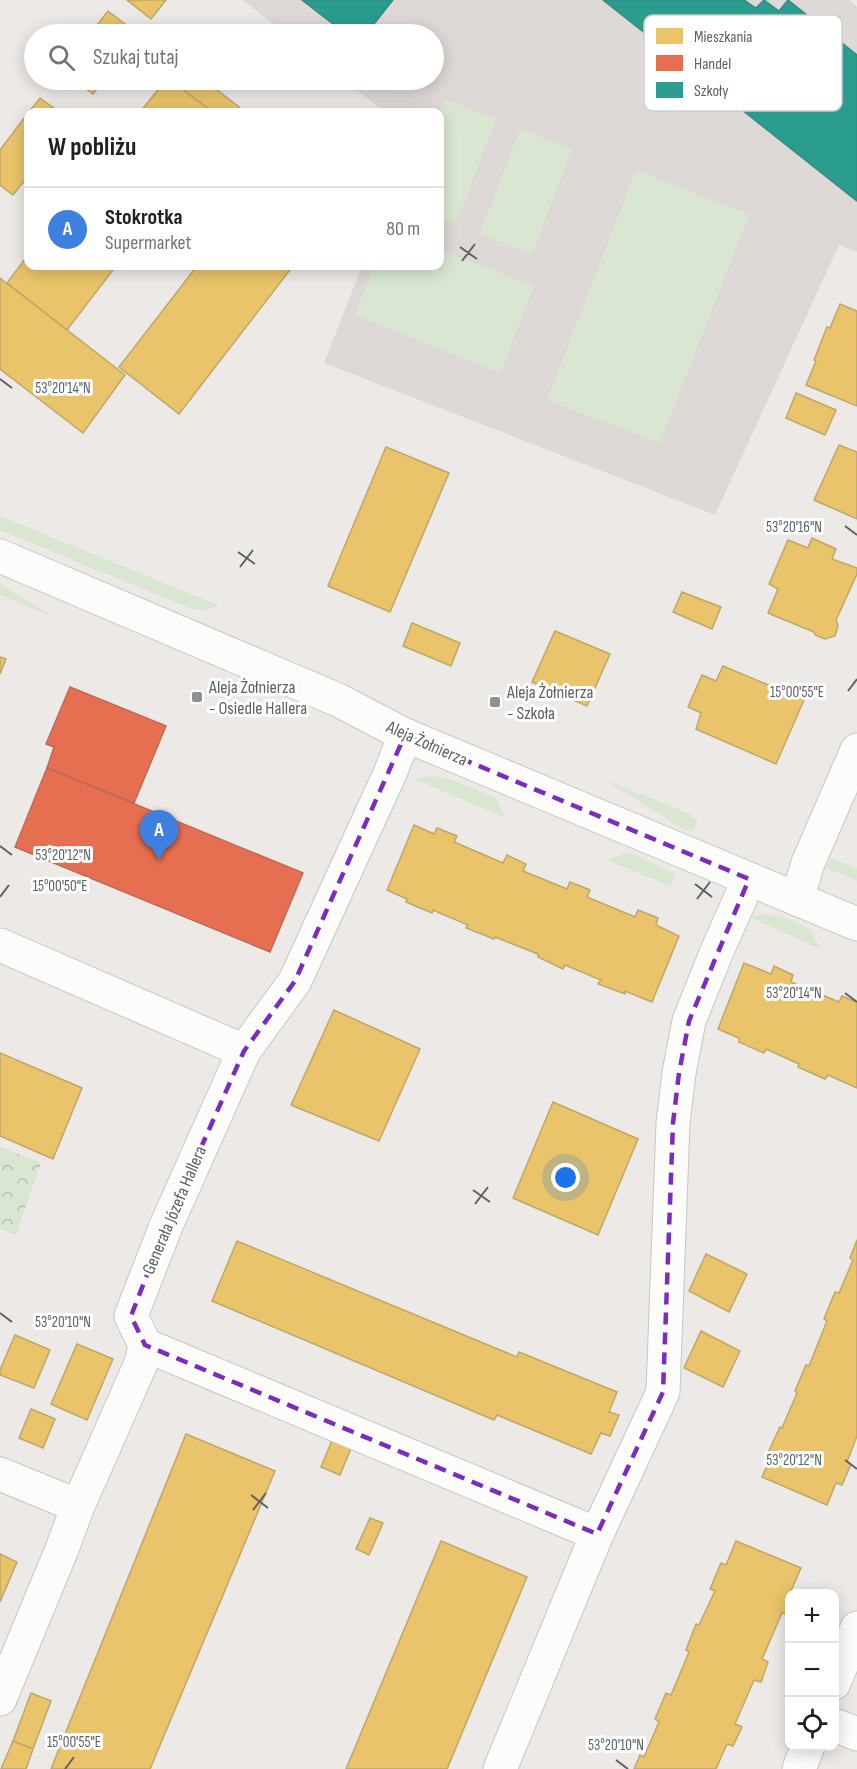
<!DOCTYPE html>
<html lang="pl">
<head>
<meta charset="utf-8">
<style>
	body { margin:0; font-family:"Sofia Sans Condensed",sans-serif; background:#f2f2f2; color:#202124 }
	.controls { position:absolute; right:18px; bottom:18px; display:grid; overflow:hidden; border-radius:12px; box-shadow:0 3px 15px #0003 }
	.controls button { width:54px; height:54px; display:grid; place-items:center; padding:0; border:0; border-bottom:2px solid #e0e0e0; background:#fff; color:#202124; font:30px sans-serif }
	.you { position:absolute; left:566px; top:1178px; width:21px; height:21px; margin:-15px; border:4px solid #fff; border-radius:50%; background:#1a73e8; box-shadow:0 0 0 9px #1a73e833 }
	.badge { display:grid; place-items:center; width:39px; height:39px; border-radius:50%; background:#8e9192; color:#fff; font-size:20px; font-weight:700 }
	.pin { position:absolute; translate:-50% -50px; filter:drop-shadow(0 2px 3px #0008) }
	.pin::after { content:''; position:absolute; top:32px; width:21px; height:18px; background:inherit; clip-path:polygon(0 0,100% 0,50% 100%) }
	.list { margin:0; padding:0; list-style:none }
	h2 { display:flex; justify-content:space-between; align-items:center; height:78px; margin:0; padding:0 24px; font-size:26px }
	h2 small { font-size:20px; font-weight:400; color:#757577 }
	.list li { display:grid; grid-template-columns:39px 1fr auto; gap:18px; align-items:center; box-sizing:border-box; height:84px; padding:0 24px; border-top:2px solid #e0e0e0 }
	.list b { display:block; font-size:22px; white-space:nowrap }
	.list p { margin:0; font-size:20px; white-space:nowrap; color:#757577 }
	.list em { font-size:20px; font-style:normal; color:#757577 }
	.icon { flex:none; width:33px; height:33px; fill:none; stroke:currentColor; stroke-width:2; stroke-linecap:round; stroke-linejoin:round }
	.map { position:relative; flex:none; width:857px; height:1769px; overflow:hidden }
	.search { position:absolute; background:#fff; box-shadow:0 3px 15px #0003; left:24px; top:24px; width:420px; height:66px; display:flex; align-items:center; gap:15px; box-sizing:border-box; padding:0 21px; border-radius:33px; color:#757577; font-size:22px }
	.panel { position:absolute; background:#fff; box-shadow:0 3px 15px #0003; left:24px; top:108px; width:420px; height:162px; border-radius:12px }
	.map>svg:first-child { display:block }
</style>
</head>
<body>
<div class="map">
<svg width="857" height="1769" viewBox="0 0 857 1769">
	<defs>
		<pattern id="forest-crowns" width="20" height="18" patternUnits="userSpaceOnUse" patternTransform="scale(1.5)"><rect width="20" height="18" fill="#d9e7d2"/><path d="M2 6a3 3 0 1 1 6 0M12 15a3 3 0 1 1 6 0" fill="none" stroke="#b3bfae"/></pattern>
	</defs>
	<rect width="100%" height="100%" fill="#ece9e6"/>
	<polygon fill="#ded9d6" points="243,0 849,0 857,7 857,252 839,245 715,515 324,363 362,266 440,266 440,112 385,112 344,80 434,80 434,34 286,34"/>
	<g fill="#d9e7d2">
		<polygon points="444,99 496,119 456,224 440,218 439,112"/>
		<polygon points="520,129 572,149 532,254 480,234"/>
		<polygon points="636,170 749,215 660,443 547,400"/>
		<polygon points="440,250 534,286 500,373 355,315 374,266 440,266"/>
		<polygon points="0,516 218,605 207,610 192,609 0,530"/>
		<polygon points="0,584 56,618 0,595"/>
		<polygon points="432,776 450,779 496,798 505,818 415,779"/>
		<polygon points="603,779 690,814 697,821 693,832 682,828"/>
		<polygon points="628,852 676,874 670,886 607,860"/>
		<polygon points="831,858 857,869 857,881 826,868"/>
		<polygon points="765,914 783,917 810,929 820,949 749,917"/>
	</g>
	<polygon fill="url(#forest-crowns)" points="0,1146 41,1163 16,1235 0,1229"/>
	<g fill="#e9c46a" stroke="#bfa768" stroke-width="1.5">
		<polygon points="127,0 166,0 151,19"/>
		<polygon points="108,11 138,34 90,34"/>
		<polygon points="74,80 104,80 93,94"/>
		<polygon points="166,80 170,80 213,112 140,112"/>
		<polygon points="170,80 204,80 239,107 235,112 213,112"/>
		<polygon points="40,98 59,112 29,112"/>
		<polygon points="28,113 28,176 13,195 0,185 0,150"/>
		<polygon points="28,255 28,266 116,266 67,330 7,283"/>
		<polygon points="197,266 293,266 179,414 119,367"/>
		<polygon points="0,278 125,375 83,433 0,369"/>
		<polygon points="840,304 857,311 857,406 806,385 816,361 814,360 827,327 830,328"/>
		<polygon points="796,393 836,410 825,435 786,418"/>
		<polygon points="839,445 857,452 857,519 814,500"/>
		<polygon points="386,447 449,473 390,612 328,586"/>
		<polygon points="812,538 836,549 832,559 857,568 857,574 836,620 838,626 835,636 825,639 815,635 814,632 768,613 778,589 769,584 788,540 808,548"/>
		<polygon points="682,592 721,607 712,629 673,612"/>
		<polygon points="412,623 460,643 451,666 403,646"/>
		<polygon points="555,631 610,654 587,706 532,682"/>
		<polygon points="0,657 6,659 0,674"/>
		<polygon points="723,666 804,700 776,764 696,729 701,713 688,707 702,675 716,681"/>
		<polygon points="414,825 434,834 437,828 457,836 454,842 503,863 507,855 526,864 523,871 567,889 570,882 590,890 587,897 635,917 638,910 658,918 656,925 679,936 652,1002 625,991 625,994 598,984 601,980 565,965 563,969 538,957 538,954 495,937 494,939 466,928 468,925 433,910 432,913 406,902 407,899 387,890"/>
		<polygon points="744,963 771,974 774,966 793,975 791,982 839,1002 842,996 857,1002 857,1088 828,1075 825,1079 798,1067 799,1064 766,1049 764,1053 739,1042 739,1038 718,1029"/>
		<polygon points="334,1010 420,1049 379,1141 291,1105"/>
		<polygon points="0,1053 82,1088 53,1159 0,1136"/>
		<polygon points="553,1102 638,1139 598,1235 513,1198"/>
		<polygon points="857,1240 857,1436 847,1462 851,1464 842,1485 836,1483 827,1505 762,1477 772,1455 768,1453 780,1427 782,1428 797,1393 795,1391 806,1365 809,1366 827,1321 824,1319 835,1292 839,1293 853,1260 850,1258"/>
		<polygon points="237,1241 517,1357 519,1352 617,1392 609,1412 619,1415 610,1436 601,1433 591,1454 497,1415 494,1420 212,1301"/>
		<polygon points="706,1254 747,1274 729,1312 689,1291"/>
		<polygon points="701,1331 740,1351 723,1387 684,1368"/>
		<polygon points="15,1335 50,1350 34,1388 0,1375 0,1370"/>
		<polygon points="77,1344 113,1359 87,1420 51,1404"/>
		<polygon points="31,1409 55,1419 43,1448 19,1438"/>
		<polygon points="186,1434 275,1471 150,1769 51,1769"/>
		<polygon points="333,1438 352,1446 340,1475 321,1467"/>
		<polygon points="370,1518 383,1523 369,1555 356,1549"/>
		<polygon points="441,1541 527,1577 447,1769 346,1769"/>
		<polygon points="736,1541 801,1568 791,1591 796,1594 790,1594 790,1615 782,1613 762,1659 768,1662 761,1682 754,1680 735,1724 742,1727 733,1746 727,1744 716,1769 634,1769 640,1755 644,1757 659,1722 655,1719 666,1693 671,1695 689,1652 686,1650 696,1624 699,1625 715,1591 710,1589 721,1563 726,1565"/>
		<polygon points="0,1554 17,1562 0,1602"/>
		<polygon points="31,1693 51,1701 33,1749 13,1741"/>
		<polygon points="13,1741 33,1749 26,1769 1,1769"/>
	</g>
	<g fill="#e76f51" stroke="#bd6b57" stroke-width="1.5">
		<polygon points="70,687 166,726 134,803 47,768 54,747 46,744"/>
		<polygon points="47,768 303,873 270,952 15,847"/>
	</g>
	<g fill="#2a9d8f" stroke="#398b82" stroke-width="1.5">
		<polygon points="302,0 393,0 366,34 346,34"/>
		<polygon points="603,0 744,0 756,8 764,0 779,11 788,0 857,55 857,201"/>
	</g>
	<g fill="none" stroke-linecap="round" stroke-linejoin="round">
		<defs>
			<g id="street">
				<polyline points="797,899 808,863 857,750"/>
				<polyline points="0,945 244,1051"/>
				<polyline points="145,1345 597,1534"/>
				<polyline points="0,1474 78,1506"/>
				<polyline points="834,1683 857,1628"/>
				<polyline points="0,1699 62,1549 78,1506 142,1361 145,1345 131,1316 166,1226 244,1051 295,981 391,771 405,735"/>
				<polyline points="834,1725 857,1734"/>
				<polyline points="500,1769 597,1534 663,1392 673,1123 679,1073 689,1021 717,951 749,879"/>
				<polyline points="799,1769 808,1746"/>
			</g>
			<polyline id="secondary" points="0,556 338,700 405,735 857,924"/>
		</defs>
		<use href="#street" stroke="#c6c7c6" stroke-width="35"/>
		<use href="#secondary" stroke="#c7c8c7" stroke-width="35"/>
		<use href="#street" stroke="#fcfcfb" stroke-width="33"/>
		<use href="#secondary" stroke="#fcfcfb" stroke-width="33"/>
	</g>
	<path fill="none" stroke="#7b2cbf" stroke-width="4.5" stroke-dasharray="12 8" stroke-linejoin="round" d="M405,735l344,144 -60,142 -10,52 -6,50 -10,269 -66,142 -452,-189 -14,-29 35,-90 78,-175 51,-70z"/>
	<path fill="none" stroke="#5c6265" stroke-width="2" d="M460,247l17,12M462,261l13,-17M0,379l12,9M845,526l12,9M238,552l17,12M240,567l13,-17M848,691l9,-12M0,846l12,9M695,884l17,13M0,897l9,-12M697,899l13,-17M845,993l12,9M473,1190l17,12M475,1204l13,-17M0,1313l12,9M845,1460l12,9M251,1495l17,13M253,1510l13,-17M616,1760l12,9M65,1769l9,-12"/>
	<g fill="#8e9192" stroke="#fff" stroke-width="2">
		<rect x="191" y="691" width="12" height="12" rx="3"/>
		<rect x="489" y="696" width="12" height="12" rx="3"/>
	</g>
	<g text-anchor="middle" stroke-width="6" stroke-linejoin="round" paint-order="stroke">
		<g font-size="18" fill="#5c6265" stroke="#fff" text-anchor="start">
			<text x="209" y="693">Aleja Żołnierza<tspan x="209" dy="21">- Osiedle Hallera</tspan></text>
			<text x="507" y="698">Aleja Żołnierza<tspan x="507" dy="21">- Szkoła</tspan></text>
		</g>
		<g font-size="18" fill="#5c6265" stroke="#fff">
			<text transform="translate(427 743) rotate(24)" y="6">Aleja Żołnierza</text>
			<text transform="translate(174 1210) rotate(-67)" y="6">Generała Józefa Hallera</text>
		</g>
	</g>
	<rect x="644" y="15" width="198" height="96" rx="9" fill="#fff" stroke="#ced0d1" stroke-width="1.5"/>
	<rect x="656" y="28" width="27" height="16" fill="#e9c46a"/>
	<rect x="656" y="55" width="27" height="16" fill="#e76f51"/>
	<rect x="656" y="82" width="27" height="16" fill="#2a9d8f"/>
	<g font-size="16" fill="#5c6265">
		<text x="694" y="42">Mieszkania</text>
		<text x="694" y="69">Handel</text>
		<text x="694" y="96">Szkoły</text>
	</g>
	<g font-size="15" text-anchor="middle" fill="#5c6265" stroke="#fff" stroke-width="6" stroke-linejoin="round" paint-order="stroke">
		<text x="63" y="393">53°20'14"N</text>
		<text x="794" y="532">53°20'16"N</text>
		<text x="797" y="697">15°00'55"E</text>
		<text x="63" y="860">53°20'12"N</text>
		<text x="60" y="891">15°00'50"E</text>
		<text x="794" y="998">53°20'14"N</text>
		<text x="63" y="1327">53°20'10"N</text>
		<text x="794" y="1465">53°20'12"N</text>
		<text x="74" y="1747">15°00'55"E</text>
		<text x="616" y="1750">53°20'10"N</text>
	</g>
</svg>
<div class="controls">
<button>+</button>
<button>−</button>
<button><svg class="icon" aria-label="locate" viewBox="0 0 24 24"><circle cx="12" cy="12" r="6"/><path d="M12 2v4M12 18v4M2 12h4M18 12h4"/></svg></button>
</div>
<div class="you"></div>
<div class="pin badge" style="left:159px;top:860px;background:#3f7fe0">A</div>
<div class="search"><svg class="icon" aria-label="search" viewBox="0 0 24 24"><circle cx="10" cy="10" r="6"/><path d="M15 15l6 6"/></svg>Szukaj tutaj</div>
<section class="panel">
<h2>W pobliżu<small></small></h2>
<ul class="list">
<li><span class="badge" style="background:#3f7fe0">A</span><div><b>Stokrotka</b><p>Supermarket</p></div><em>80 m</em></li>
</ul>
</section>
</div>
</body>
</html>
